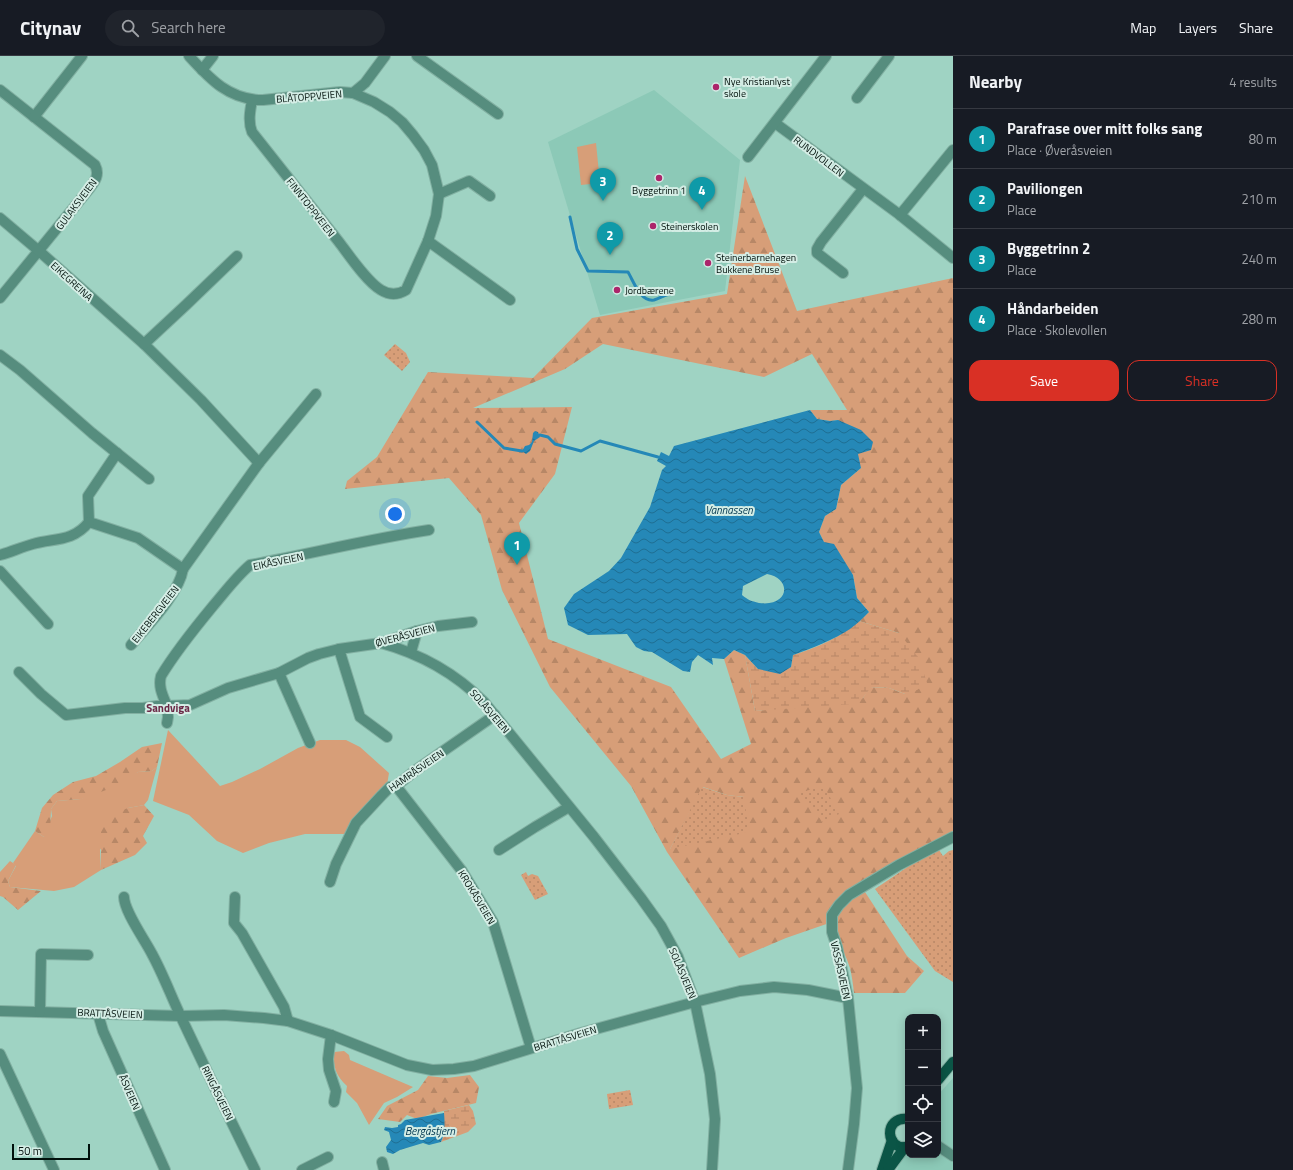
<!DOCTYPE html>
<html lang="en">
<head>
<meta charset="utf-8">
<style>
	body { margin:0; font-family:"Titillium Web",sans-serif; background:#20242c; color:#f1f3f6 }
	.controls { position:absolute; right:12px; bottom:12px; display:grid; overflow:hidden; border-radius:8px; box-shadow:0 2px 10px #0003 }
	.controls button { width:36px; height:36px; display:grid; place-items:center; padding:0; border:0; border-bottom:1px solid #363941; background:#171b24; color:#f1f3f6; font:20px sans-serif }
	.scale { position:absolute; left:12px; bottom:10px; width:78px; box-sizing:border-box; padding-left:4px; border:2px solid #00100b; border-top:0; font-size:11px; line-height:14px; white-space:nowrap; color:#00100b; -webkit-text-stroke:3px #d4ede5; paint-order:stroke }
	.you { position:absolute; left:395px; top:458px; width:14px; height:14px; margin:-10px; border:3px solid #fff; border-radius:50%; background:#1a73e8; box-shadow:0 0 0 6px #1a73e833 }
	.badge { display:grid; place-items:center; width:26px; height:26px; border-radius:50%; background:#d93025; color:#fff; font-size:13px; font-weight:700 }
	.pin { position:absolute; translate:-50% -33px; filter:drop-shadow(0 1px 2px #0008) }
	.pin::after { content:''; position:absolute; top:21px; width:14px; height:12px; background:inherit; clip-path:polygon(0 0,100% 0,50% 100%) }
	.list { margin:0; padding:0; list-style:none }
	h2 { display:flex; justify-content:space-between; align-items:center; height:52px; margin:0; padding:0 16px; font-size:17px }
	h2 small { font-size:13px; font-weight:400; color:#9ea1a6 }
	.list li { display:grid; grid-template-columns:26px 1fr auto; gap:12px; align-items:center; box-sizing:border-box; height:60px; padding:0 16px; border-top:1px solid #363941 }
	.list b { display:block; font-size:15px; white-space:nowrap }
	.list p { margin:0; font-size:13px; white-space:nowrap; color:#9ea1a6 }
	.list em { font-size:13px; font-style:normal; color:#9ea1a6 }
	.actions { display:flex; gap:8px; padding:12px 16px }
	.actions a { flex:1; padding:9px 0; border:1px solid #d93025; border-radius:12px; text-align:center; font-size:14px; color:#d93025 }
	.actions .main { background:#d93025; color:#fff }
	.icon { flex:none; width:22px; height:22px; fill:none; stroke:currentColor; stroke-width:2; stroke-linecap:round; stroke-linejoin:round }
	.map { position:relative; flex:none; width:953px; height:1114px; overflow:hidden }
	header { display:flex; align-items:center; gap:24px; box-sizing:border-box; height:56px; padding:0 20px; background:#171b24; border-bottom:1px solid #363941 }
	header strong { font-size:19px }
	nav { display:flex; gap:22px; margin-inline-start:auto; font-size:14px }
	.search { width:280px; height:36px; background:#20242c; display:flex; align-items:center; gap:10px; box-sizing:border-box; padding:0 14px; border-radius:22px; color:#9ea1a6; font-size:15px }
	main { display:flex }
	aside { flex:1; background:#171b24 }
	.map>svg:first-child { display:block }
</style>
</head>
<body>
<header>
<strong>Citynav</strong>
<div class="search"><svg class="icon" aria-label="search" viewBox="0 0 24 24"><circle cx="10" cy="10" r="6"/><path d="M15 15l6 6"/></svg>Search here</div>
<nav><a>Map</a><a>Layers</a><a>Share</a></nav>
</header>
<main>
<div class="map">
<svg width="953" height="1114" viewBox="0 0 953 1114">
	<defs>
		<pattern id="forest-firs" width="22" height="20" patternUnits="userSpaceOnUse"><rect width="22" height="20" fill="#d79e78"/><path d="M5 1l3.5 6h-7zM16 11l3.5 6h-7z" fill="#b78766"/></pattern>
		<pattern id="wetland-marsh" width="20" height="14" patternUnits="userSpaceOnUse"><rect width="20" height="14" fill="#d79e78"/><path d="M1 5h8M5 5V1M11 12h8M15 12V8" fill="none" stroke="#b78766"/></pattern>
		<pattern id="park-dots" width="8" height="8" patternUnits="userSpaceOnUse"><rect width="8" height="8" fill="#d79e78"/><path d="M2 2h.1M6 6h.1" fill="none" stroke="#b78766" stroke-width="1.8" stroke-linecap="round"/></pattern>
		<pattern id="water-waves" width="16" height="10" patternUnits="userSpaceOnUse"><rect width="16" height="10" fill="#2588b7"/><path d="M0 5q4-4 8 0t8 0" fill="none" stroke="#1e6e93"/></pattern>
	</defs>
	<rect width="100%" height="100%" fill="#9fd3c3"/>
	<g fill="#8cc9b7">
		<polygon points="654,34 740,104 725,235 600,259 548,86"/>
		<polygon points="953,1022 953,1114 897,1114 908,1084 908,1099 938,1099 938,1039"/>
	</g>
	<g fill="#d79e78">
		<polygon points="596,87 600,127 581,129 577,91"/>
		<polygon points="168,674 220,730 232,726 260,713 298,692 320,684 346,684 360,691 389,717 387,729 347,778 305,778 269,787 243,797 217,785 189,759 153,745"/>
		<polygon points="157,711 148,744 144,749 128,752 100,794 101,814 74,831 54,835 10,831 8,825 16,810 13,807 35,775 44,781 52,760 51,753 57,745 81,743 138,716 152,715"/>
		<path d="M344,995l5,4 1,5 63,27 -16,10 -13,6 -15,22 -12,-22 -11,-11 1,-6c-11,-10 -14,-19 -13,-34z"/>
	</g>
	<g fill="url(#forest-firs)" fill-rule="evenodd">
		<path d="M745,120l52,135 156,-33v554l-79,44 -2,12 -7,4 42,64 17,15 -19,22h-51c-1,-8 -2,-17 -4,-25 -6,-20 -15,-25 -12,-48l-52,18 -47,20 -72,-106 -36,-66 -81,-99 -48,-97 -21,-75 -32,-37 -104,11 2,-8 30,-24 51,-85 105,6 59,-60 135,-24zM603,288l161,33 48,-23 35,56h-37l7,9 13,2 8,-1 23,48 -20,17 -5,24 -11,7 -6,16 5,10 29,33 4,23 12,14 -10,9 40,12 6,61 -16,-6 -19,-1 -7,11 -108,13 -10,-56 -11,-5 -10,9 27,85 -30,15 -50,-72 -123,-48 -29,-116 36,-49 17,-67 -99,1 92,-39zM703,731l24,8 17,2 -74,52z"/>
		<polygon points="162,687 157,711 152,715 138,716 122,728 82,743 57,745 51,753 50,778 44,781 35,775 42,752 53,739 73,726 96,720 120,706 142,691"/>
		<polygon points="144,749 154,760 143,780 147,787 135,799 101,814 101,771 104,761 128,752"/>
		<polygon points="10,805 16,809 8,825 10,831 41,835 18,854 3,841 0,840 0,816"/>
		<polygon points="470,1019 479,1031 476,1047 431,1058 417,1063 407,1059 400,1066 378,1063 387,1050 418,1034 428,1020 447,1022"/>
	</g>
	<g fill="url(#wetland-marsh)">
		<path d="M859,565l40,12 20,25 8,25 -10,7 -12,4 -16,-6 -18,-1 -8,11 -10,6 -98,7 -10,-56 13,14 33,-2 2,-12c23,-7 48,-18 66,-34z"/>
		<polygon points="469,1049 473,1055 476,1068 468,1076 441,1086 444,1079 444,1055"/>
	</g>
	<g fill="url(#park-dots)">
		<polygon points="395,288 406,297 410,306 402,315 384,299"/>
		<polygon points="824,730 839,758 823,766 798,737"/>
		<polygon points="702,731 727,739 744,741 749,776 670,793"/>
		<polygon points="937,791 943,800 949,795 953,794 953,926 935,915 875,833"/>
		<polygon points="526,816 528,820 532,818 538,820 548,838 535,844 521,819"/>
		<polygon points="630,1034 633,1049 609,1053 607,1038"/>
	</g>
	<g fill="url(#water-waves)" fill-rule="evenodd">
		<path d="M810,354l7,9 13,2 8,-1 23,10 12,12 -2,8 -13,4 3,14 -20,17 -5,24 -11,7 -6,16 5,10 10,2 19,31 4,23 12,14c-6,6 -12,12 -19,17 -15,10 -39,20 -57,26l-2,12 -11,7 -22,-5 -13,-14 -11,-5 -10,9 -12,-1 1,7 -15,-10 -6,7 -2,10 -7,-1 -31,-19 -8,-1 -8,-4 -9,-13 -39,1 -20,-10 -4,-17 10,-14 35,-23 12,-13 29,-51 12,-37 4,-4 -9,-5 4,-9 8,4 5,-10zM767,518c25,4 23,33 -8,29 -8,-2 -11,-3 -17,-8l1,-9z"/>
		<polygon points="535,375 538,376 540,381 534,385 530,395 526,398 522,395 525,390 529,389 532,386 533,377"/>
		<path d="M444,1057c1,11 1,20 -3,29l-12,3 -6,-2 -23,7 -7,4 -6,-2 -1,-5 5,-7 -2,-8 -5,-2 1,-3 7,1 6,-1v-2l3,-1 4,-4z"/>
	</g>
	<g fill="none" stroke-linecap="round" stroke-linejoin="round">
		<g stroke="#2588b7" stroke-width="3">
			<path d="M570,161l7,32 11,22 40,1c6,10 12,30 26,28 7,-2 11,-6 18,-6"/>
			<polyline points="477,366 504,392 522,395"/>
			<polyline points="540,379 548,381 555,388 581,395 600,385 658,401"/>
		</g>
		<defs>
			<g id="minor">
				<path d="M189,0c21,23 40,44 74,44l77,-8 13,1 21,9 16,10 12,10 11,13 11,15 8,15 7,29 -3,22 -8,25 -22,49c-8,5 -17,5 -25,0 -14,-8 -32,-35 -42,-48 -29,-37 -58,-73 -87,-110 -4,-10 -2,-21 0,-32"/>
				<polyline points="417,0 498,58"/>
				<polyline points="202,14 213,0"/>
				<path d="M0,34l95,75c5,10 0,16 -6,24l-89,109"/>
				<polyline points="353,37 365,27 385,0"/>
				<polyline points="857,42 889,0"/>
				<polyline points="34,61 82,0"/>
				<polyline points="775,67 900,159 953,202"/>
				<polyline points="748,101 826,0"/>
				<polyline points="439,138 469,125 490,140"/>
				<polyline points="900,159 953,94"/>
				<polyline points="0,162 39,195 144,288 201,344 259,407"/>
				<polyline points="428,185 510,244"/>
				<polyline points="843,217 817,197 817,193 821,186 863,133"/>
				<polyline points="144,288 187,248 237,200"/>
				<polyline points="0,299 20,314 92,377 149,423"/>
				<path d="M117,397l-29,43 1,26 49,16 45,31c-4,25 -36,57 -52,76"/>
				<path d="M0,499c11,-3 22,-8 33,-11 21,-6 40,-2 56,-22"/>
				<polyline points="183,513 259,407 316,338"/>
				<polyline points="0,515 48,568"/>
				<path d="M381,587c40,11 74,30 103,59l110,135 47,61 20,28 17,31 17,45 15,72 5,45 -3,51"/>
				<polyline points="339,593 360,661 387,681"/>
				<polyline points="411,596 417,575"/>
				<path d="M19,616l22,22 25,21 59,-7h18l14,-2h10c-4,-10 -9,-19 -6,-30 15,-25 33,-47 52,-70 12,-14 23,-29 37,-41 60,-11 119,-26 179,-35"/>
				<polyline points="279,617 310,687"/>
				<polyline points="167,667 168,661 167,650 190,649 228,632 279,617 308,602 319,598 339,593 381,587 417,575 438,570 472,566"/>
				<polyline points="396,730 462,815 493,866 531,992"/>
				<polyline points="499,794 535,771 569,751"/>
				<polyline points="330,826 336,808 356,767 382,739 390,731 396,730 416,714 495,659"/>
				<path d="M124,841c0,14 21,43 28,57 11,20 19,42 29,63 24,51 49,102 74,153"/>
				<polyline points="235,841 234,867 242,877 284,951 288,965"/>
				<polyline points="0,955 181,960 224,959 264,962 288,965 331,979 407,1009 432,1014 454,1013 474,1010 581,977 695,946 740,935 774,931 808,934 848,942"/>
				<polyline points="40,956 41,898 88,899"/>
				<polyline points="98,958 103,975 165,1114"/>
				<polyline points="331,979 328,1003 329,1014 336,1035 334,1046"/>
				<polyline points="0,998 54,1114"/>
				<polyline points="938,1090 953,1100"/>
				<polyline points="382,1106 384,1114"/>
				<polyline points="302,1114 328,1101"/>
				<polyline points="848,1114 854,1068 857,1032 848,942 837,891 832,876 832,859 839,849 849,839 899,809 953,781"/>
			</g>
			<g id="major">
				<polyline points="938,1024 953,1006"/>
				<path d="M908,1063c-25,-3 -23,32 0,28"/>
				<polyline points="882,1114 892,1084"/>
				<polyline points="888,1114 905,1091"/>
			</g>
		</defs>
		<use href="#minor" stroke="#82b0a2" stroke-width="12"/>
		<use href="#major" stroke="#82b0a2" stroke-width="12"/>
		<use href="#minor" stroke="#568d7e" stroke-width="10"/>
		<use href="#major" stroke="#0b5546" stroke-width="10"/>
	</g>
	<g fill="#ac256b" stroke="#d4ede5" stroke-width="1.5">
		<circle cx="716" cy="31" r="4"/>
		<circle cx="659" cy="122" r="4"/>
		<circle cx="653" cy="170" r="4"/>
		<circle cx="708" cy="207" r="4"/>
		<circle cx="617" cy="234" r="4"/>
	</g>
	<g text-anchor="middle" stroke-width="4" stroke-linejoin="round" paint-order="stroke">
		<g font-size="10" fill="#00100b" stroke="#d4ede5" text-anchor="start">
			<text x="724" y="29">Nye Kristianlyst<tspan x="724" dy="12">skole</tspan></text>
			<text x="659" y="138" text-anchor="middle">Byggetrinn 1</text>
			<text x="661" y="174">Steinerskolen</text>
			<text x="716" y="205">Steinerbarnehagen<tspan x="716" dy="12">Bukkene Bruse</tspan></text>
			<text x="625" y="238">Jordbærene</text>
		</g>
		<g font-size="10" fill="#00100b" stroke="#d4ede5">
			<text transform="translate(309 40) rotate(-5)" y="4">BLÅTOPPVEIEN</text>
			<text transform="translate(819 100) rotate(37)" y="4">RUNDVOLLEN</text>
			<text transform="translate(76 148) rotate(-53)" y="4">GULAKSVEIEN</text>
			<text transform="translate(311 151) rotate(52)" y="4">FINNTOPPVEIEN</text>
			<text transform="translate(72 225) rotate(42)" y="4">EIKEGREINA</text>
			<text transform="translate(278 505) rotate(-12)" y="4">EIKÅSVEIEN</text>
			<text transform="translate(155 558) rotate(-52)" y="4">EIKEBERGVEIEN</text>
			<text transform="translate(405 579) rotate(-15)" y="4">ØVERÅSVEIEN</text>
			<text transform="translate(490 655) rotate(49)" y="4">SOLÅSVEIEN</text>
			<text transform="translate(416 714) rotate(-35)" y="4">HAMRÅSVEIEN</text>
			<text transform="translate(477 841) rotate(59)" y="4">KROKÅSVEIEN</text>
			<text transform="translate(841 914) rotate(77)" y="4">VASSÅSVEIEN</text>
			<text transform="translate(683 917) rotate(67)" y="4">SOLÅSVEIEN</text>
			<text transform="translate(110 957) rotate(2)" y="4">BRATTÅSVEIEN</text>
			<text transform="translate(565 982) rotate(-17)" y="4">BRATTÅSVEIEN</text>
			<text transform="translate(130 1036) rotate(66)" y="4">ÅSVEIEN</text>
			<text transform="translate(218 1037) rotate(64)" y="4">RINGÅSVEIEN</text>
		</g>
		<g font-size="11" font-style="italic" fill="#00364f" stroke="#d4ede5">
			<text x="729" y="458">Vannassen</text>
			<text x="430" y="1079">Bergåstjern</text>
		</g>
		<g font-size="11" font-weight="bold" fill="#6b2947" stroke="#d4ede5">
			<text x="168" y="656">Sandviga</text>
		</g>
	</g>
</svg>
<div class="controls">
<button>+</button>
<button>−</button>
<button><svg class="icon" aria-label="locate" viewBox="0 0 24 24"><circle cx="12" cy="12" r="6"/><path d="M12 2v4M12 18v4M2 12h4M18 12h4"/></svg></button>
<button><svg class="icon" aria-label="layers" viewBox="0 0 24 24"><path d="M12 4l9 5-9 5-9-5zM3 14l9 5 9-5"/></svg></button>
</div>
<div class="scale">50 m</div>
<div class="you"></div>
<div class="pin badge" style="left:517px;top:509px;background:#0f9aa8">1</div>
<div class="pin badge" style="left:610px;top:199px;background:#0f9aa8">2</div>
<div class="pin badge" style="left:603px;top:145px;background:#0f9aa8">3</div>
<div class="pin badge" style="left:702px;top:154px;background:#0f9aa8">4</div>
</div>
<aside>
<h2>Nearby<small>4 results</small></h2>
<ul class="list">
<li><span class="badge" style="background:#0f9aa8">1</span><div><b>Parafrase over mitt folks sang</b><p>Place · Øveråsveien</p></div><em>80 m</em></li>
<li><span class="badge" style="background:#0f9aa8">2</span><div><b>Paviliongen</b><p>Place</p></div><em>210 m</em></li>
<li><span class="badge" style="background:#0f9aa8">3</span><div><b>Byggetrinn 2</b><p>Place</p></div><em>240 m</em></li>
<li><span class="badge" style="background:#0f9aa8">4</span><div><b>Håndarbeiden</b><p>Place · Skolevollen</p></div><em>280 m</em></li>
</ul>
<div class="actions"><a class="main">Save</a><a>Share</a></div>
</aside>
</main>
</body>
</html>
